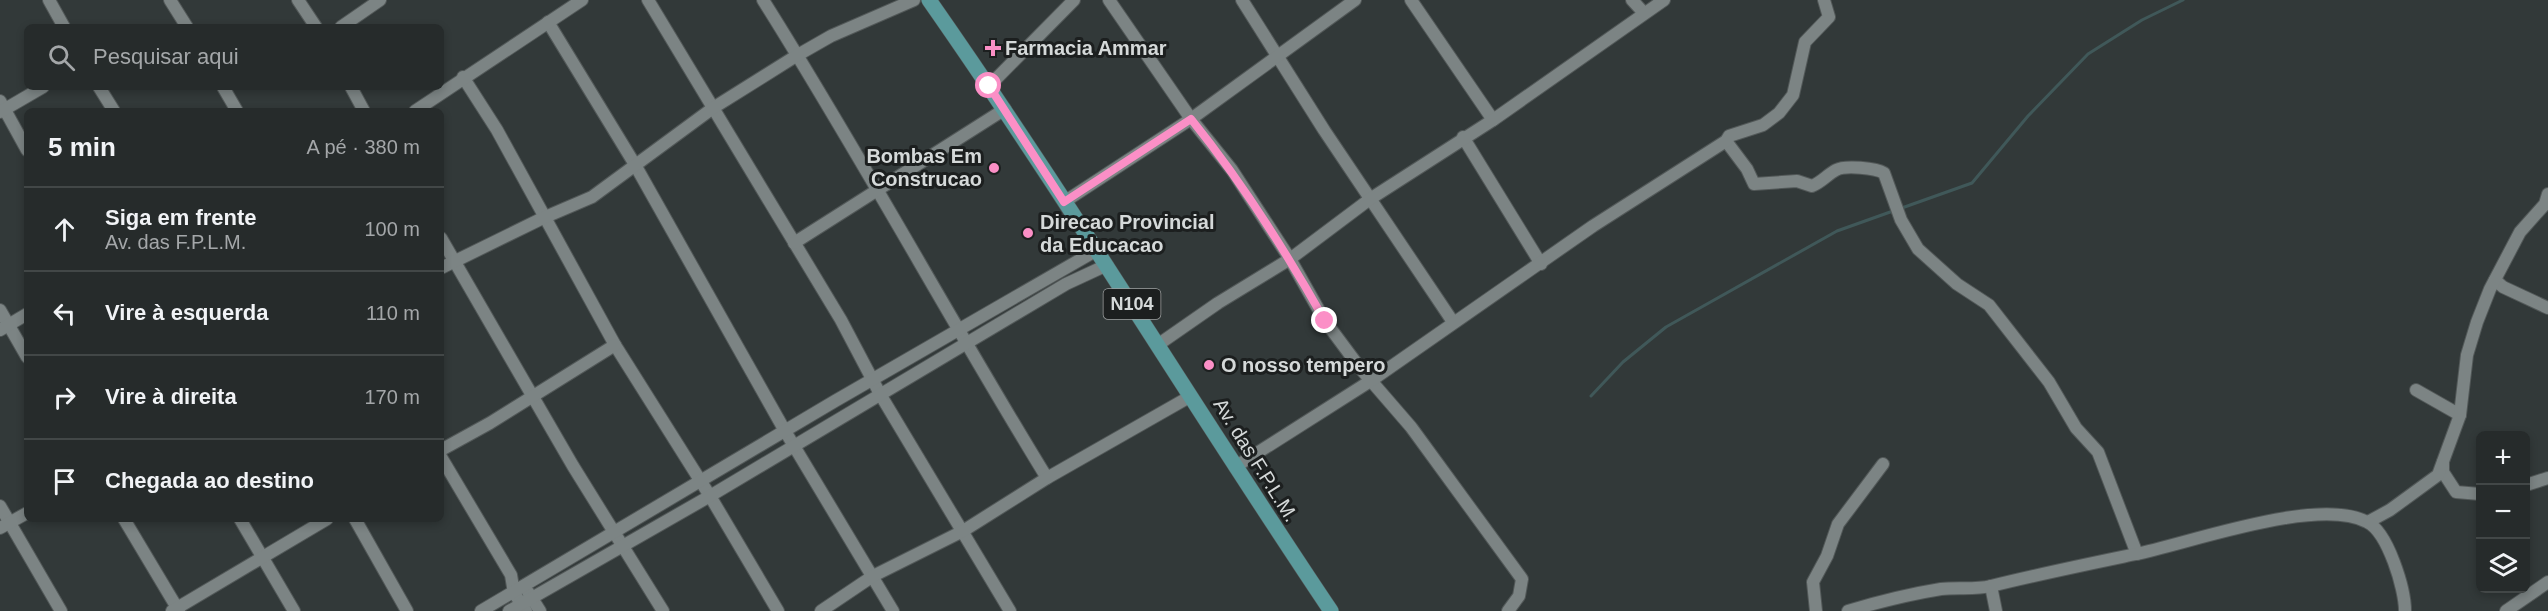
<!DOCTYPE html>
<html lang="pt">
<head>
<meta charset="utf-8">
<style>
	body { margin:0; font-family:Helvetica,sans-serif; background:#2e3333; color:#f1f3f6 }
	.controls { position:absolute; right:18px; bottom:18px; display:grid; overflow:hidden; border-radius:9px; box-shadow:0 3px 9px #0003 }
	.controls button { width:54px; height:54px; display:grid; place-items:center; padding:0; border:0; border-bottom:2px solid #424747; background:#262b2b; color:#f1f3f6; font:30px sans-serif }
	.stop { position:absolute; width:18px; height:18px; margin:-14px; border:4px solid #fb8fc6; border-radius:50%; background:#fff }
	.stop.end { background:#fb8fc6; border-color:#fff; box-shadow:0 2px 6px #0008 }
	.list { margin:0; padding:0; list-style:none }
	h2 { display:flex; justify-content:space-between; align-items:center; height:78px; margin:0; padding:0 24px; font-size:26px }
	h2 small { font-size:20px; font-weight:400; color:#a4a7a9 }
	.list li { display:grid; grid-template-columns:39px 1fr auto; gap:18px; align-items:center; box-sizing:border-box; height:84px; padding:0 24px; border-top:2px solid #424747 }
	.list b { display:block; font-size:22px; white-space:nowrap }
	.list p { margin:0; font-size:20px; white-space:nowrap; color:#a4a7a9 }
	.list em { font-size:20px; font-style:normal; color:#a4a7a9 }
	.icon { flex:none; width:33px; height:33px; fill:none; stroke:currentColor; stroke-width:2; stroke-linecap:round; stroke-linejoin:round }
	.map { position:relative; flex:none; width:2548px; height:611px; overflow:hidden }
	.search { position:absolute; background:#262b2b; box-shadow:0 3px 9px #0003; left:24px; top:24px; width:420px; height:66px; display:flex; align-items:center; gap:15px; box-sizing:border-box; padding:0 21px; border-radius:9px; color:#a4a7a9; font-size:22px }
	.panel { position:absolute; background:#262b2b; box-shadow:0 3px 9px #0003; left:24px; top:108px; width:420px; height:414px; border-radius:9px }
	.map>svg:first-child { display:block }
</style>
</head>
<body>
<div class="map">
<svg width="2548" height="611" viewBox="0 0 2548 611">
	<rect width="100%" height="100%" fill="#323939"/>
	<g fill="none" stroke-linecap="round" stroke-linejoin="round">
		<g stroke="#405859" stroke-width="3">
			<polyline points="1899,209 1972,183 2028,116 2088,54 2142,20 2183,0"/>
			<polyline points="1591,396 1623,362 1666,327 1837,231 1893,211"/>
		</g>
		<defs>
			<g id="minor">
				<polyline points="49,0 64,27"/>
				<polyline points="170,0 187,27"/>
				<polyline points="298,0 316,27"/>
				<polyline points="648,0 841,320 880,394 1010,611"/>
				<path d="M763,0c99,157 187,320 284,478"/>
				<polyline points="1109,0 1191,119 1232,170 1290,259 1325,321 1360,368 1411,427 1522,579 1519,596 1508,611"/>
				<polyline points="1242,0 1324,130 1453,322"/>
				<polyline points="1411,0 1493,120"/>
				<polyline points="1632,0 1644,13"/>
				<polyline points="548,22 634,163 785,431 893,611"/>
				<polyline points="341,27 380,0"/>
				<polyline points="463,77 497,130 615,345 710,496 778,611"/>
				<polyline points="989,86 1074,0"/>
				<polyline points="99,87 114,111"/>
				<polyline points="223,87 237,111"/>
				<polyline points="351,87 364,111"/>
				<polyline points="0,101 27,150"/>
				<polyline points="415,111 582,0"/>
				<polyline points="0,112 43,87"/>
				<polyline points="1463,137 1541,264"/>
				<path d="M1726,141l21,28 7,15 43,-3 15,5c10,-4 16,-12 24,-16 9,-5 40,-2 48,3l17,47 17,29 39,35 32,21 60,77 27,46 22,24 39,102"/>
				<polyline points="1064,202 1191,119 1355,0"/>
				<polyline points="441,238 573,466 663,611"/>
				<polyline points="794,243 1005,109"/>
				<polyline points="441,268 543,218 592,197 713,108 796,56 831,36 914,0"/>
				<polyline points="2495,280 2503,287 2548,308"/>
				<polyline points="0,310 27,357"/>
				<polyline points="0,330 27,314"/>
				<polyline points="1159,344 1218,303 1290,259 1370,199 1493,120 1664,0"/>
				<polyline points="2416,390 2460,415"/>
				<polyline points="441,450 490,423 615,345"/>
				<polyline points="441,457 511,575 514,593 526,611"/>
				<polyline points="2443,462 2443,472 2456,492 2480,494"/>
				<polyline points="1235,467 1372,380 1593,226 1726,141 1729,136 1763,125 1779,113 1793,95 1805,42 1829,17 1824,0"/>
				<polyline points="2526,485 2548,478"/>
				<polyline points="0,506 61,611"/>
				<polyline points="124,519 179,611"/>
				<polyline points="240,519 294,611"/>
				<polyline points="355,519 407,611"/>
				<polyline points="2368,522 2390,510 2438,475 2460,415 2467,355 2477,322 2490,289 2520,232 2545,204 2548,194"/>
				<polyline points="0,528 27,513"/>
				<polyline points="1991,586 1996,611"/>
				<polyline points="528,592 540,611"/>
				<polyline points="172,611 327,519"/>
				<polyline points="481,611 835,401 1097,250"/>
				<polyline points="509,611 710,496 1066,284 1107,265"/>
				<polyline points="821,611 873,576 963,531 1047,478 1191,396"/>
				<polyline points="1816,611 1813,582 1827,556 1838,524 1883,464"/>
				<path d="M1848,611c30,-9 62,-17 93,-22 16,-2 34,1 50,-3 48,-12 97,-22 145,-32 54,-11 182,-58 231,-32 21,10 38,67 38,89"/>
				<polyline points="2506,611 2548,582"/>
			</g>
			<path id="major" d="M929,0c140,200 266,409 402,611"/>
		</defs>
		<use href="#minor" stroke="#525858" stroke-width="14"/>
		<use href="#major" stroke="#525858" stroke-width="16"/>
		<use href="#minor" stroke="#7c8484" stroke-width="12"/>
		<use href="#major" stroke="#5b9a9c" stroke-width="15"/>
	</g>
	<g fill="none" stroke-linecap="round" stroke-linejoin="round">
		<path stroke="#fb8fc6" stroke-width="8" d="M989,86l75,116 127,-83c51,63 94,131 134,202"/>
	</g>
	<g fill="#fb8fc6" stroke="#1c1f1f" stroke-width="2">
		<path d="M990 39h6v6h6v6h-6v6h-6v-6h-6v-6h6z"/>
		<circle cx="994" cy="168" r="6"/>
		<circle cx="1028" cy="233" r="6"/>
		<circle cx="1209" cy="365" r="6"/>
	</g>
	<g text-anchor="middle" stroke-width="6" stroke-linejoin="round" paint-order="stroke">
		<rect fill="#1c1f1f" stroke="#9ea1a1" stroke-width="1.5" x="1103.5" y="289" width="57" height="30" rx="4.5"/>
		<g font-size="18" font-weight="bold" fill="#d5d9d9">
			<text x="1132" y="310">N104</text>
		</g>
		<g font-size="20" font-weight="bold" fill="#d5d9d9" stroke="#1c1f1f" text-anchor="start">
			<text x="1005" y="55">Farmacia Ammar</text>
			<text x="982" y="163" text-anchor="end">Bombas Em<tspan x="982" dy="23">Construcao</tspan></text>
			<text x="1040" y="229">Direcao Provincial<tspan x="1040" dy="23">da Educacao</tspan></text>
			<text x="1221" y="372">O nosso tempero</text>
		</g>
		<g font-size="20" fill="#d5d9d9" stroke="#1c1f1f">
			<text transform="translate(1256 460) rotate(58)" y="7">Av. das F.P.L.M.</text>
		</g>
	</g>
</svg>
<div class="controls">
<button>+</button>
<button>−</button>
<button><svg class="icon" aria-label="layers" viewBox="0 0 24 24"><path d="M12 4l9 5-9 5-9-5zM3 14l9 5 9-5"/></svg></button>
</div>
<div class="stop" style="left:989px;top:86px"></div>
<div class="stop end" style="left:1325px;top:321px"></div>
<div class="search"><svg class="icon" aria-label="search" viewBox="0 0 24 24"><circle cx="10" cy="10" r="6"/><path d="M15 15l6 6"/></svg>Pesquisar aqui</div>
<section class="panel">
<h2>5 min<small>A pé · 380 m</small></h2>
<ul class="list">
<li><svg class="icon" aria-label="ahead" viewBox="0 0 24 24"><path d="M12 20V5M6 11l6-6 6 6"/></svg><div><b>Siga em frente</b><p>Av. das F.P.L.M.</p></div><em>100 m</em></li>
<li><svg class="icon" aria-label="left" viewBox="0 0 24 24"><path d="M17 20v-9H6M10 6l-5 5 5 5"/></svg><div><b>Vire à esquerda</b></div><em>110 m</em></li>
<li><svg class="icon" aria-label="right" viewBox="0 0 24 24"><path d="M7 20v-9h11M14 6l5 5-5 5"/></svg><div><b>Vire à direita</b></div><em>170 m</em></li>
<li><svg class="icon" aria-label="arrive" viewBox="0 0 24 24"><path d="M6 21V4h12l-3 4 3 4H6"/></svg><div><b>Chegada ao destino</b></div></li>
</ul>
</section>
</div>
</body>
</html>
